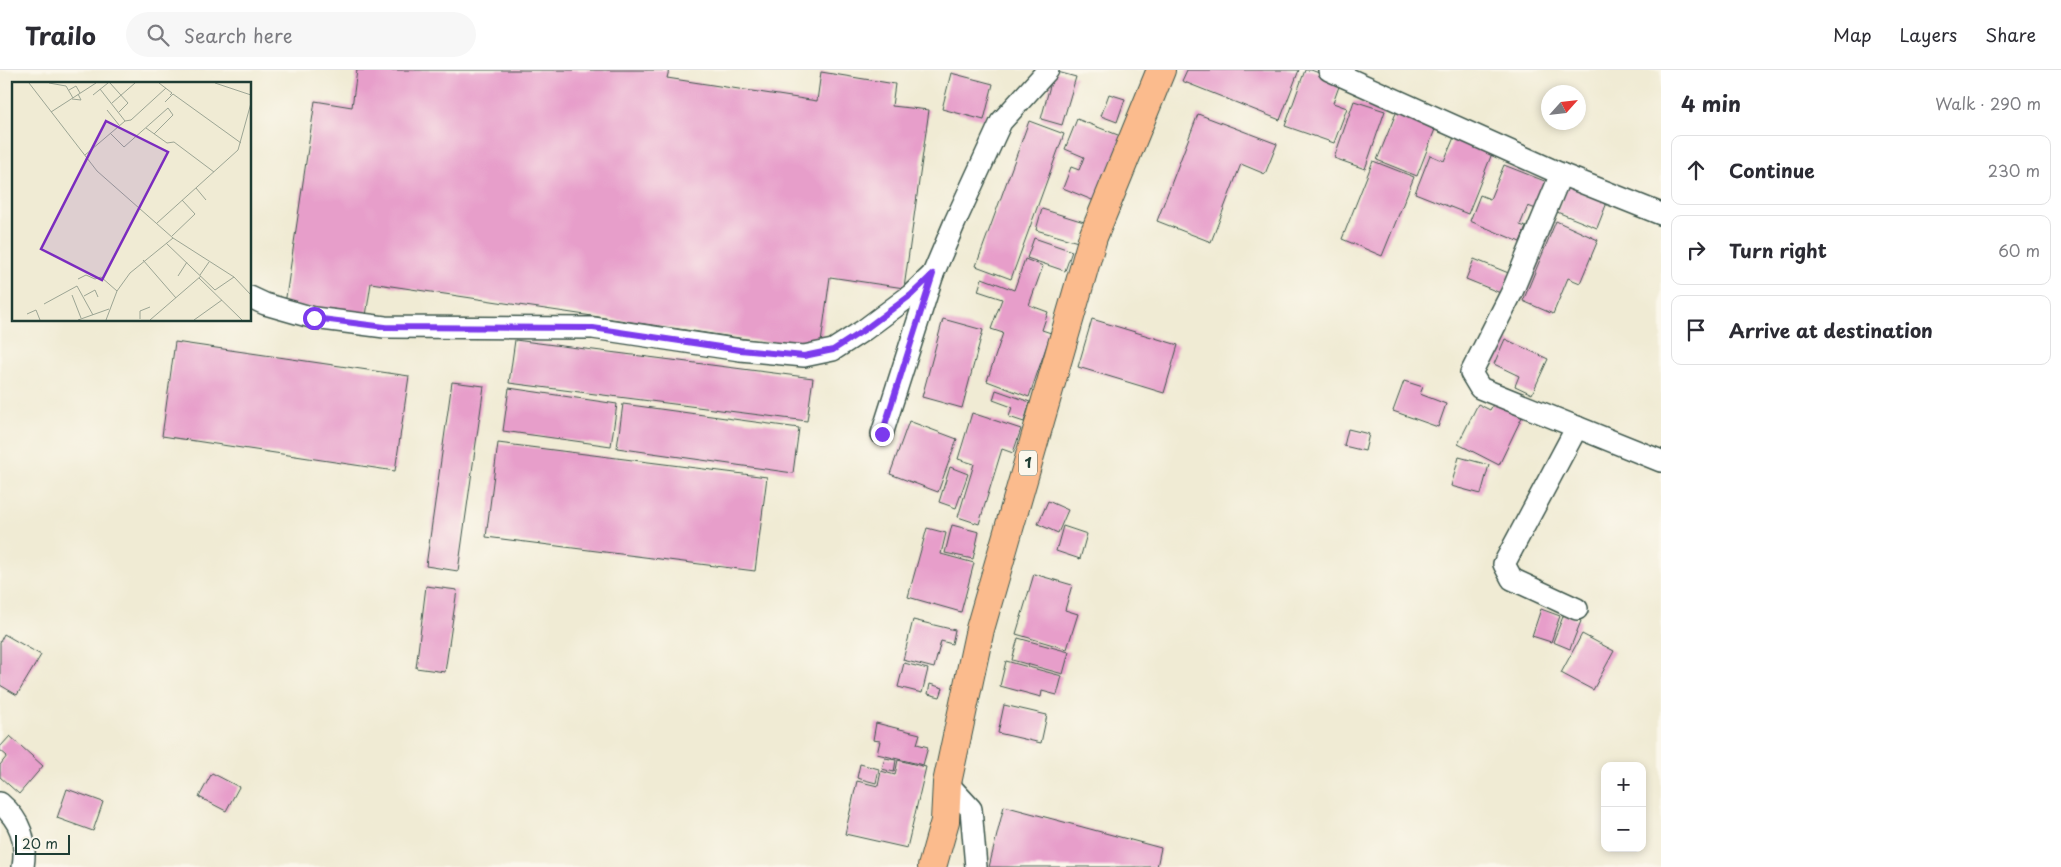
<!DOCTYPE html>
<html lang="en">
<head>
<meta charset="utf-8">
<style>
	body { margin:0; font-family:"Playpen Sans",sans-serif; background:#f7f7f7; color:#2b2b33 }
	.controls { position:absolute; right:15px; bottom:15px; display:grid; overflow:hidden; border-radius:10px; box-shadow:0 2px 8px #0003 }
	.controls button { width:45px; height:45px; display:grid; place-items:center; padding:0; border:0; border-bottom:1px solid #e1e1e2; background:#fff; color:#2b2b33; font:25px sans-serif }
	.compass { position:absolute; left:1541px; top:15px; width:45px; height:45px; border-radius:50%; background:#fff; box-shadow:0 2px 8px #0003; rotate:63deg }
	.scale { position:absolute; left:15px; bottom:12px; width:55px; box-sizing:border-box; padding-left:5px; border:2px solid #1f3d34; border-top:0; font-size:14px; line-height:18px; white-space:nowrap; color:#1f3d34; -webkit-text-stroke:4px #fbf7ec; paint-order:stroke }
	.stop { position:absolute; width:15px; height:15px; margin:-11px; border:4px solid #7c3aed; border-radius:50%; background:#fff }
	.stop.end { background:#7c3aed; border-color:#fff; box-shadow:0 1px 5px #0008 }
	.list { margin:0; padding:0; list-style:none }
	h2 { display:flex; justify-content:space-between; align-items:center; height:65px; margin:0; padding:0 20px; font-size:21px }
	h2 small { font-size:16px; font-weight:400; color:#7c7c81 }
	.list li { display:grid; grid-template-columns:32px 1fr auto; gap:15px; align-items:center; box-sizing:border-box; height:70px; margin:0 10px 10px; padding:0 10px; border:1px solid #e1e1e2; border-radius:10px }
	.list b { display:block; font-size:19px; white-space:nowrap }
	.list em { font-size:16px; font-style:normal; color:#7c7c81 }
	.icon { flex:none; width:28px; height:28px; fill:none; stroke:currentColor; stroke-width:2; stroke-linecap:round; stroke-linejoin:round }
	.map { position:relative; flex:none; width:1661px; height:797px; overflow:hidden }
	header { display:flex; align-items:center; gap:30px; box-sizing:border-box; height:70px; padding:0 25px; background:#fff; border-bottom:1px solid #e1e1e2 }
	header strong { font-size:24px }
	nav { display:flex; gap:28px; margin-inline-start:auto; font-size:18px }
	.search { width:350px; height:45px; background:#f7f7f7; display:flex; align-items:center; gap:12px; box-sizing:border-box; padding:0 18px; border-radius:28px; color:#7c7c81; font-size:19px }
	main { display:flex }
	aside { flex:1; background:#fff }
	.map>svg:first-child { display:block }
</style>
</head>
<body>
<header>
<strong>Trailo</strong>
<div class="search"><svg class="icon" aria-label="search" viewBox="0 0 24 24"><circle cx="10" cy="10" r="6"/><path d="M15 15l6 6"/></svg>Search here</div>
<nav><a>Map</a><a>Layers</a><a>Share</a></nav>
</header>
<main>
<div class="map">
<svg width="1661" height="797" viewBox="0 0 1661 797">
	<rect width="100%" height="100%" fill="#fbf7ec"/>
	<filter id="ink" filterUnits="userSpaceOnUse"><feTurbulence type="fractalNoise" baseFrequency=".02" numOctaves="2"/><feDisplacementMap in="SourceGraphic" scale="10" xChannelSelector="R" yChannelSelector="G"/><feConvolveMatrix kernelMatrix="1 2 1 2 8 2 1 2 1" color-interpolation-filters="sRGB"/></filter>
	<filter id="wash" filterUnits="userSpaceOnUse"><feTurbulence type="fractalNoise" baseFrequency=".0096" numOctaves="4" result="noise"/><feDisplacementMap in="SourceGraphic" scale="20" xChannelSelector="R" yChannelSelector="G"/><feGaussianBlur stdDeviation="1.12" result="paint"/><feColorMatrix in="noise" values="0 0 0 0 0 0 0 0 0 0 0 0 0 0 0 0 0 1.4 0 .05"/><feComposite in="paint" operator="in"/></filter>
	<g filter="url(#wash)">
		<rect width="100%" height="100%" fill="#f0ebd4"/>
		<g id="blocks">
			<g fill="#e79eca">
				<polygon points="357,0 669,0 667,8 817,31 821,2 895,14 892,36 929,40 904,218 830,207 820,280 371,213 366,246 285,234 315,31 352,37"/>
				<polygon points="1187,0 1299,0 1280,50 1182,11"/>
				<polygon points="1305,0 1311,0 1341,11 1333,33 1347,38 1334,73 1285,56"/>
				<polygon points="1054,1 1076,7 1062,55 1041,49"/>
				<polygon points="951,3 993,14 984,50 942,39"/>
				<polygon points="1109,24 1125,29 1117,52 1101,46"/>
				<polygon points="1354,31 1385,41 1365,99 1334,88"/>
				<polygon points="1398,38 1437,54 1417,106 1377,90"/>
				<polygon points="1198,44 1277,74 1265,104 1241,94 1211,172 1157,151"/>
				<polygon points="1077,49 1123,67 1097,132 1063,118 1071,97 1079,100 1084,87 1065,79"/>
				<polygon points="1029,51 1064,64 1011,209 976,196"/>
				<polygon points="1455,65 1493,81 1468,144 1415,123 1430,85 1444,91"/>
				<polygon points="1373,91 1414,107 1382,186 1342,169"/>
				<polygon points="1504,95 1547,112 1536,139 1528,136 1520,155 1526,157 1520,172 1470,151 1480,125 1490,129"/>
				<polygon points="1568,114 1608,130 1597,158 1557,142"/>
				<polygon points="1042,139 1084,152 1078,172 1036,160"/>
				<polygon points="1556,151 1598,170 1580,213 1568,208 1553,244 1523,231"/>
				<polygon points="1034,168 1072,181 1065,201 1027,188"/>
				<polygon points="1025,189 1043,196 1029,235 1048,242 1042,260 1051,263 1029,327 987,311 1003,263 991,259 1002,229 978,221 982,208 1014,220"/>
				<polygon points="1474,189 1511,204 1503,224 1466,209"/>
				<polygon points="943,249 983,260 962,338 922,327"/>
				<polygon points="1092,249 1178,275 1164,323 1078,297"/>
				<polygon points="1505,269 1548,289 1532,324 1515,316 1519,306 1494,294"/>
				<polygon points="515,270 813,308 807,351 509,313"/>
				<polygon points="175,272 409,306 395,401 162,366"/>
				<polygon points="1404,311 1423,317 1420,324 1446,334 1438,357 1393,341"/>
				<polygon points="452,312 484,316 458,501 426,496"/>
				<polygon points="509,318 617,334 611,376 503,361"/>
				<polygon points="996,320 1030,332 1024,352 1009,347 1012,337 993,330"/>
				<polygon points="1495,331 1523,345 1499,395 1458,374 1478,334 1490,340"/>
				<polygon points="623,334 799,358 793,403 617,378"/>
				<polygon points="972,343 1021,359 1013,383 1002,379 979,454 958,447 974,394 958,389"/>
				<polygon points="909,351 957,369 938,422 890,404"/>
				<polygon points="1348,359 1369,364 1365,381 1344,376"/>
				<polygon points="498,373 767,407 755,501 486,467"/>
				<polygon points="1459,387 1489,395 1481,424 1451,416"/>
				<polygon points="950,397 968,404 956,438 939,432"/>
				<polygon points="1048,431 1068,440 1058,463 1038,454"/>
				<polygon points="952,455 979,462 973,489 945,483"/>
				<polygon points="1063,456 1087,464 1080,489 1056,481"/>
				<polygon points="927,458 946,463 941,484 974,493 961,542 908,527"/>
				<polygon points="1034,504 1072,515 1065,540 1078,544 1067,579 1016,564"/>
				<polygon points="426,516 457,520 445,602 416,598"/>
				<polygon points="1541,539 1560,546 1551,572 1532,566"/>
				<polygon points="1564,544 1581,551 1570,579 1553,572"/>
				<polygon points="913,550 955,560 952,574 941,571 934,598 903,590"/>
				<polygon points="4,564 41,585 17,625 0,615 0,572"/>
				<polygon points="1582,564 1614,581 1593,620 1561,603"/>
				<polygon points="1018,568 1069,582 1063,604 1012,590"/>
				<polygon points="1006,591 1062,606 1057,625 1042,621 1041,627 1000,616"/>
				<polygon points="904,593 928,599 922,623 898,617"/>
				<polygon points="930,614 943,618 940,627 928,624"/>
				<polygon points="1004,635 1047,645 1041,673 998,663"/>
				<polygon points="876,653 920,664 917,674 928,677 923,695 877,684 880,671 873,670"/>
				<polygon points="10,666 43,696 19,724 0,707 0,695 7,686 0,680 0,677"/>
				<polygon points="885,688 896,690 894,702 882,699"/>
				<polygon points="898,690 926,697 907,778 845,764 857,711 878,716 881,701 895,705"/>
				<polygon points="860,694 879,699 876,713 857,708"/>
				<polygon points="212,703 239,717 226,741 199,727"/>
				<polygon points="67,719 103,732 93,761 57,748"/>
				<polygon points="1004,736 1161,778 1157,797 989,797"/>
			</g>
		</g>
	</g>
	<g filter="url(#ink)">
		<use href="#blocks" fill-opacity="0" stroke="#3e574c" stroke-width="1"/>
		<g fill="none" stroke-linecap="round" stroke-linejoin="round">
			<defs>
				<g id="minor">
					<polyline points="1329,0 1561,104 1661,144"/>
					<polyline points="1561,104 1512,222 1471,303 1480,318 1661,391"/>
					<polyline points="250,227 265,234 314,248 385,257 593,258 740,280 804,286 833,280 864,260 911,225 933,204"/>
					<polyline points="1577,357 1504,494 1512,509 1577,539"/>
					<polyline points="882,364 933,204 955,152 1001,52 1048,0"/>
					<polyline points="947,713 971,739 976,797"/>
					<path d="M0,733c21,18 27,37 23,64"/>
				</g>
				<polyline id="highway" points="932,797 945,751 947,713 980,559 1093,167 1161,0"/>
			</defs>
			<use href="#minor" stroke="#3e574c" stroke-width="24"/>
			<use href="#highway" stroke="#3e574c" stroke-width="30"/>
			<use href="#minor" stroke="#fff" stroke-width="21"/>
			<use href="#highway" stroke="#fbbb8d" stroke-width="28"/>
		</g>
	</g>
	<g fill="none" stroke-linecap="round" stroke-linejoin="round" filter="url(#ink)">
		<polyline stroke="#7c3aed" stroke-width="6" points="314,248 385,257 593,258 740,280 804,286 833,280 864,260 911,225 933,204 882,364"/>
	</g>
	<g text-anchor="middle" stroke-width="4" stroke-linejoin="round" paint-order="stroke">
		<rect fill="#fbf7ec" stroke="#61756b" stroke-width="1" x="1019" y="380.5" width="18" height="25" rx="4"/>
		<g font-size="15" font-weight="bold" fill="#1f3d34">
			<text x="1028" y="398">1</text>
		</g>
	</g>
	<g transform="translate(12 12)">
		<rect width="239" height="239" fill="#f0ebd4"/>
		<path fill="none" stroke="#9ca594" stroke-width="1" d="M17,1l68,88 76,67 61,39 17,18M37,1l17,3 7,12M98,1l18,20 -9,9M147,1l13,10 -2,2M203,1l36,12M57,8l7,-4 4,7M81,13l15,-12M60,17l9,1 -3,-6M153,20l8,-8 68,49M100,21l23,-20M95,28l12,15M39,30l45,-29M113,39l6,-1 35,-32M134,46l21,15 7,-1 40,30M98,51l14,14 44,-39 5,7 -19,19M73,73l40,-34 -25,-32M184,106l10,12M145,141l81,-73 13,-47M160,154l23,-22 -13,-14M154,161l49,47 19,-13M131,178l33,38M188,193l9,-13M166,194l9,-14M187,196l43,42M66,197l8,-4 9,4 6,-2 16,14M60,213l9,23M72,214l11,-6 3,7M32,222l33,-18 16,29M15,232l9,-4 4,10M128,237v-8l10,-4M66,238l31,-11M94,238l11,-29 13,-18 43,-35M138,238l51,-44M182,238l28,-20"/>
		<path fill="#7b2cbf" fill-opacity="0.15" stroke="#7b2cbf" stroke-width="2.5" d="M94,39l62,31 -66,128 -61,-31z"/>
		<rect width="239" height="239" fill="none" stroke="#1f3d34" stroke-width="2.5"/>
	</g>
</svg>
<div class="controls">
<button>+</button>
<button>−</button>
</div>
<svg class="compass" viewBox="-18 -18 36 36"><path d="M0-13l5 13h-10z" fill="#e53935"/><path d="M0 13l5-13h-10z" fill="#7c7c81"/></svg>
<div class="scale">20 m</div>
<div class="stop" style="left:314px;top:248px"></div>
<div class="stop end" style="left:882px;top:364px"></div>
</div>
<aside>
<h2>4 min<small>Walk · 290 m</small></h2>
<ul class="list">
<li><svg class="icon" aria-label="ahead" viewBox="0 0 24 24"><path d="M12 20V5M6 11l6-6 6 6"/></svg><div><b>Continue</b></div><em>230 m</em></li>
<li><svg class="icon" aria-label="right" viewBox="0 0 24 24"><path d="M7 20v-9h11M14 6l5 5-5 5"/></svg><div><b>Turn right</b></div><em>60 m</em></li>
<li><svg class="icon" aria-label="arrive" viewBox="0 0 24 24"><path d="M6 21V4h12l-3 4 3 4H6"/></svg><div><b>Arrive at destination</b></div></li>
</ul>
</aside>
</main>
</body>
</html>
